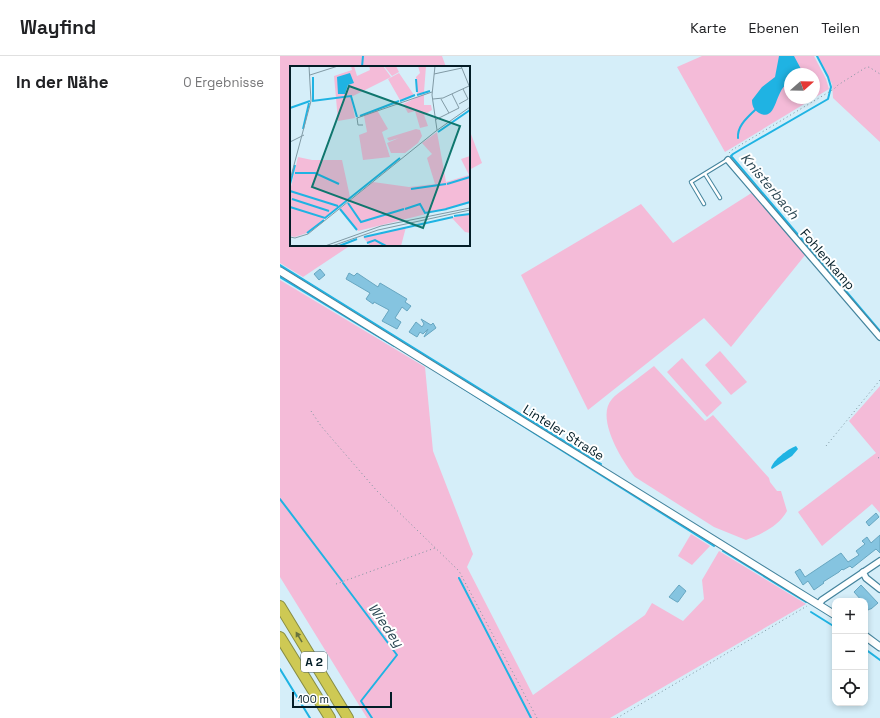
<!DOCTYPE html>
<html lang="de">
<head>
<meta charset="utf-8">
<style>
	body { margin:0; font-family:"Space Grotesk",sans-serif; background:#f6f6f6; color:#202124 }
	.controls { position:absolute; right:12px; bottom:12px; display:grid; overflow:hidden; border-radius:8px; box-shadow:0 2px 6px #0003 }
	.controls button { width:36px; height:36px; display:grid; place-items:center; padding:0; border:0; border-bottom:1px solid #e0e0e0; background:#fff; color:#202124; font:20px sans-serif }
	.compass { position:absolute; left:504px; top:12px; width:36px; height:36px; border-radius:50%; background:#fff; box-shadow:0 2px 6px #0003; rotate:70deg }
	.scale { position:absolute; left:12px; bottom:10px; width:100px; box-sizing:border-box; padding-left:4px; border:2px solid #031d27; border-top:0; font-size:11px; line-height:14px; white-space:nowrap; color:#031d27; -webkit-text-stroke:3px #fff; paint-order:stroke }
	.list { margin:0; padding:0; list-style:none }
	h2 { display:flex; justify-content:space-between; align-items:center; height:52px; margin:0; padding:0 16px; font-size:17px }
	h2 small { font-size:13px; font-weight:400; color:#757577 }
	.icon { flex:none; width:22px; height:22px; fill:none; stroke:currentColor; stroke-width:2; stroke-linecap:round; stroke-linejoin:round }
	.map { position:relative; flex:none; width:600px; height:662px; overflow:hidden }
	header { display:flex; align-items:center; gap:24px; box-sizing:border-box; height:56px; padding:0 20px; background:#fff; border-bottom:1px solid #e0e0e0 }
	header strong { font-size:19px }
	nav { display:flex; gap:22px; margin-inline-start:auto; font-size:14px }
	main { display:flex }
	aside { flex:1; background:#fff }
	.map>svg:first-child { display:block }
</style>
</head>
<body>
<header>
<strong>Wayfind</strong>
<nav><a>Karte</a><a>Ebenen</a><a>Teilen</a></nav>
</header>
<main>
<aside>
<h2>In der Nähe<small>0 Ergebnisse</small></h2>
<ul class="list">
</ul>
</aside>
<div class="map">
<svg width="600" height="662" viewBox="0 0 600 662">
	<rect width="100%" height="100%" fill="#d5eef9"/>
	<g fill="#f4bbd8" fill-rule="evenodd">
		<polygon points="0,0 162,0 166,11 11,11 11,189 71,189 23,221 0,207"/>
		<path d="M422,0h112l12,23 3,10 -104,63 -48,-85zM510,18h24v24h-24z"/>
		<polygon points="538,0 600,0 600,86 553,42 552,28"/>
		<polygon points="189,73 202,107 189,114"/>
		<polygon points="473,136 526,198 451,291 424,262 308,354 241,219 361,148 393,187"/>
		<polygon points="0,224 145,311 153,395 193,498 187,511 253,639 365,559 372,547 403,565 424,543 422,524 439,495 526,548 330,662 87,662 0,521"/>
		<polygon points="440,295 467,326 451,339 425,309"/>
		<polygon points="402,302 442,347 427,361 387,316"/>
		<path d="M374,310l51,55 8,-6 56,63 1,4 7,9h4l6,20c-8,15 -27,24 -41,29l-32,-13 -79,-50c-13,-16 -40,-59 -23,-78 3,-4 8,-7 12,-10 10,-8 20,-15 30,-23z"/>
		<polygon points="600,330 600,457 592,448 542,490 518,456 596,397 569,365"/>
		<polygon points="411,478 430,490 412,509 398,500"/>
	</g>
	<g fill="#1fb3e3">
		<path d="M499,0h15l7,13 1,5h-12v8c-16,6 -12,41 -31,31 -5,-3 -7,-7 -7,-13l10,-13 13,-10z"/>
		<path d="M516,390l2,3 -6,7 -20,13 -1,-1c2,-8 17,-19 25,-22z"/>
	</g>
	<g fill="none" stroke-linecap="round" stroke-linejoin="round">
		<g stroke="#1fb3e3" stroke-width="2">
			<polyline points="537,0 548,21 551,31 548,43 463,92 453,98 451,100 600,275"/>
			<polyline points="82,11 83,0"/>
			<path d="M458,82c-1,-12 9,-20 17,-28"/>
			<polyline points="0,209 321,408"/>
			<polyline points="0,221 114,290"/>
			<polyline points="162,319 434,490"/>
			<polyline points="0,443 62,525"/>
			<polyline points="443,495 526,546"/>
			<polyline points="179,522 251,662"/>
			<polyline points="63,527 117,599 81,645 92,662"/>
			<polyline points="531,556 555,571"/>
			<polyline points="585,593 600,604"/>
			<polyline points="0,613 30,662"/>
		</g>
	</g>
	<g fill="#85c4e0" stroke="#67a6c1">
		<polygon points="40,213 45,219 39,224 34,218"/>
		<polygon points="69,217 74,220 77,217 98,231 100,227 127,243 125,246 131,250 127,255 122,251 115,262 121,266 117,273 102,265 109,254 94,246 93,248 86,243 90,237 66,223"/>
		<polygon points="141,263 151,269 153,267 156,272 144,281 148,273 143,278 140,276 137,281 129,276 136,266 142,271 144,268"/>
		<polygon points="596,457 599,461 589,470 586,466"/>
		<polygon points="600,479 600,497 596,493 572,512 570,510 563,514 562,513 559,516 543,526 544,527 534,534 528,525 523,529 515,516 520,513 525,521 561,497 568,506 579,499 576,495 585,488 582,485 587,481 591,487"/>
		<polygon points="399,529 406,535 398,546 397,546 389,541"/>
		<polygon points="581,529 598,547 591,553 590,553 588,554 585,551 585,545 582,545 574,536"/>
	</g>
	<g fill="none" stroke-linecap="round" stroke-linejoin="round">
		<defs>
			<g id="service">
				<polyline points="425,118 440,142"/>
				<polyline points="424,148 411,126 447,104"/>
			</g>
			<g id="minor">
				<polyline points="448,104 600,281"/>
				<polyline points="583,516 586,522 600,533"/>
				<polyline points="539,548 542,544 600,505"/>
			</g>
			<g id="tertiary">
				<polyline points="0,215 555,559"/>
				<polyline points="585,580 600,591"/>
			</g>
			<g id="motorway">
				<polyline points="0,550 68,662"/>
				<polyline points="0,581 50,662"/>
			</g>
		</defs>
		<use href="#service" stroke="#45849d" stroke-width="4.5"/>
		<use href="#minor" stroke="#45849d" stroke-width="8"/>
		<use href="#tertiary" stroke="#45849d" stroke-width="9"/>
		<use href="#motorway" stroke="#878d44" stroke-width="12"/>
		<g stroke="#7b949f" stroke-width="1" stroke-dasharray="1 3" stroke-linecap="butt">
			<polyline points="449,97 452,94 554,33 558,29 585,12 589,11 600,18"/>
			<polyline points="31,355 41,370 97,435 179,515 257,662"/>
			<polyline points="546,390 600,324"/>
			<polyline points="598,402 600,401"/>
			<polyline points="56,528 155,492"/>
			<polyline points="337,662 527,550"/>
		</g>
		<use href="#service" stroke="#fff" stroke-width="2.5"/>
		<use href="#minor" stroke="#fff" stroke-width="5.5"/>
		<use href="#tertiary" stroke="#fff" stroke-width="7"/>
		<use href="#motorway" stroke="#cec954" stroke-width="10"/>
	</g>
	<defs><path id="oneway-solid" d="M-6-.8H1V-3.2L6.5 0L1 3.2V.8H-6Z"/></defs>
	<use fill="#68733e" href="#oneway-solid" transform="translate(19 581) rotate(-121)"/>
	<g text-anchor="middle" stroke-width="4" stroke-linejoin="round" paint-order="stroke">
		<rect fill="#fff" stroke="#4f6168" stroke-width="1" x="21" y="596" width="26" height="20" rx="3"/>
		<g font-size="12" font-weight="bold" fill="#031d27">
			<text x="34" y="610">A 2</text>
		</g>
		<g font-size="13" fill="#031d27" stroke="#fff">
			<text transform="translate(548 203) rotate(49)" y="5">Fohlenkamp</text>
			<text transform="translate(284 376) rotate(32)" y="5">Linteler Straße</text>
		</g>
		<g font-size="14" font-style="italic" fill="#2b4753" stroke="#fff">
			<text transform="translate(490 130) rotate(50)" y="5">Knisterbach</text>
			<text transform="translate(106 569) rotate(55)" y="5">Wiedey</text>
		</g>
	</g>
	<g transform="translate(10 10)">
		<rect width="180" height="180" fill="#d5eef9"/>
		<path d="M61,0h3l3,10 13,-6 -1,-4h14l8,11 -38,19 -17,2 -2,-22 18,-6zM94,0h12l3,6 -7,4zM128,0h8l-2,26 -7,2 -1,-17 4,-4zM109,7l15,22 -14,5 -12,-21zM134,28v11h7l1,5 -8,5 4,11 -8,2 -5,-17 -7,2 -5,-9zM61,31l4,21 -17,3 -2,-23zM87,44l11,19 -6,3 8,25 -27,3 -4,-25 8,-3 -3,-16zM126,63l4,1 2,6 -4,7 -13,10h-14l-4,-10 12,-5 -10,3 -2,-3zM147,66l9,50 23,-7 -8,-16 9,-3v47l-112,28 -18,-22 33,-27 36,5 26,-3 -8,-26 5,-4 -10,-11zM8,91l14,3h30l8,37 -43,36 -12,4 -5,-1v-45zM180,147v20l-5,-1 -13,-14zM116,161l-5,19h-31l-7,-9z" fill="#f4bbd8"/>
		<path d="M60,7l4,10 -6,2 -3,9h-7l-1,-17z" fill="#1fb3e3"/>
		<path fill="none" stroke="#1fb3e3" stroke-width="2" d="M23,11v23M126,13l1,13M127,29l13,-4M22,35l39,-5 6,21M110,35l15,-6M0,42l20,-7M70,50l39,-15M13,63l6,-26M148,66l32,-22M5,107h20l24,11M0,118l5,-19M157,118l23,-7M121,123l35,-5M0,125l48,15M2,133l37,12M58,137l13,19 43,-13M0,141l35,11 75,-60M50,143l17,21M115,143l15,-5 5,9 22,-4M156,143l24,-7M164,150l16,-2M17,167l17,-13M74,171l89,-20M77,177l8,-3 11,6M49,180l18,-7"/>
		<path fill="none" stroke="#819aa5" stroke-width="1" d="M145,0l-3,29 5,35M171,0l9,22M144,8l28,-6M20,9l28,-9M143,33l10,-1 26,-12M151,33l8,14M169,38l9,-5 -5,-10M145,54l24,-12 -7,-14M73,59h-5l-1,-7 75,-26M0,76l14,-7M0,114l21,-79 -2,-35M0,171l5,1 13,-4 128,-103 34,-24M35,180l56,-20 89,-18M42,180l46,-16 92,-20"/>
		<path fill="#0f766e" fill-opacity="0.15" stroke="#0f766e" stroke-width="2" d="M59,20l111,40 -37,102 -111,-41z"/>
		<rect width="180" height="180" fill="none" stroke="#031d27" stroke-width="2"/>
	</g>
</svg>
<div class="controls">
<button>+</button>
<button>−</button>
<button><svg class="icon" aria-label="locate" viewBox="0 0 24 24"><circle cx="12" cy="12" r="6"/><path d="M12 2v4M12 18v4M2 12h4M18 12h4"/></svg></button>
</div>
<svg class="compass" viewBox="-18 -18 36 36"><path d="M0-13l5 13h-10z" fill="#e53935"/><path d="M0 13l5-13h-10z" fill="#757577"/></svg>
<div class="scale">100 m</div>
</div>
</main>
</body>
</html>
